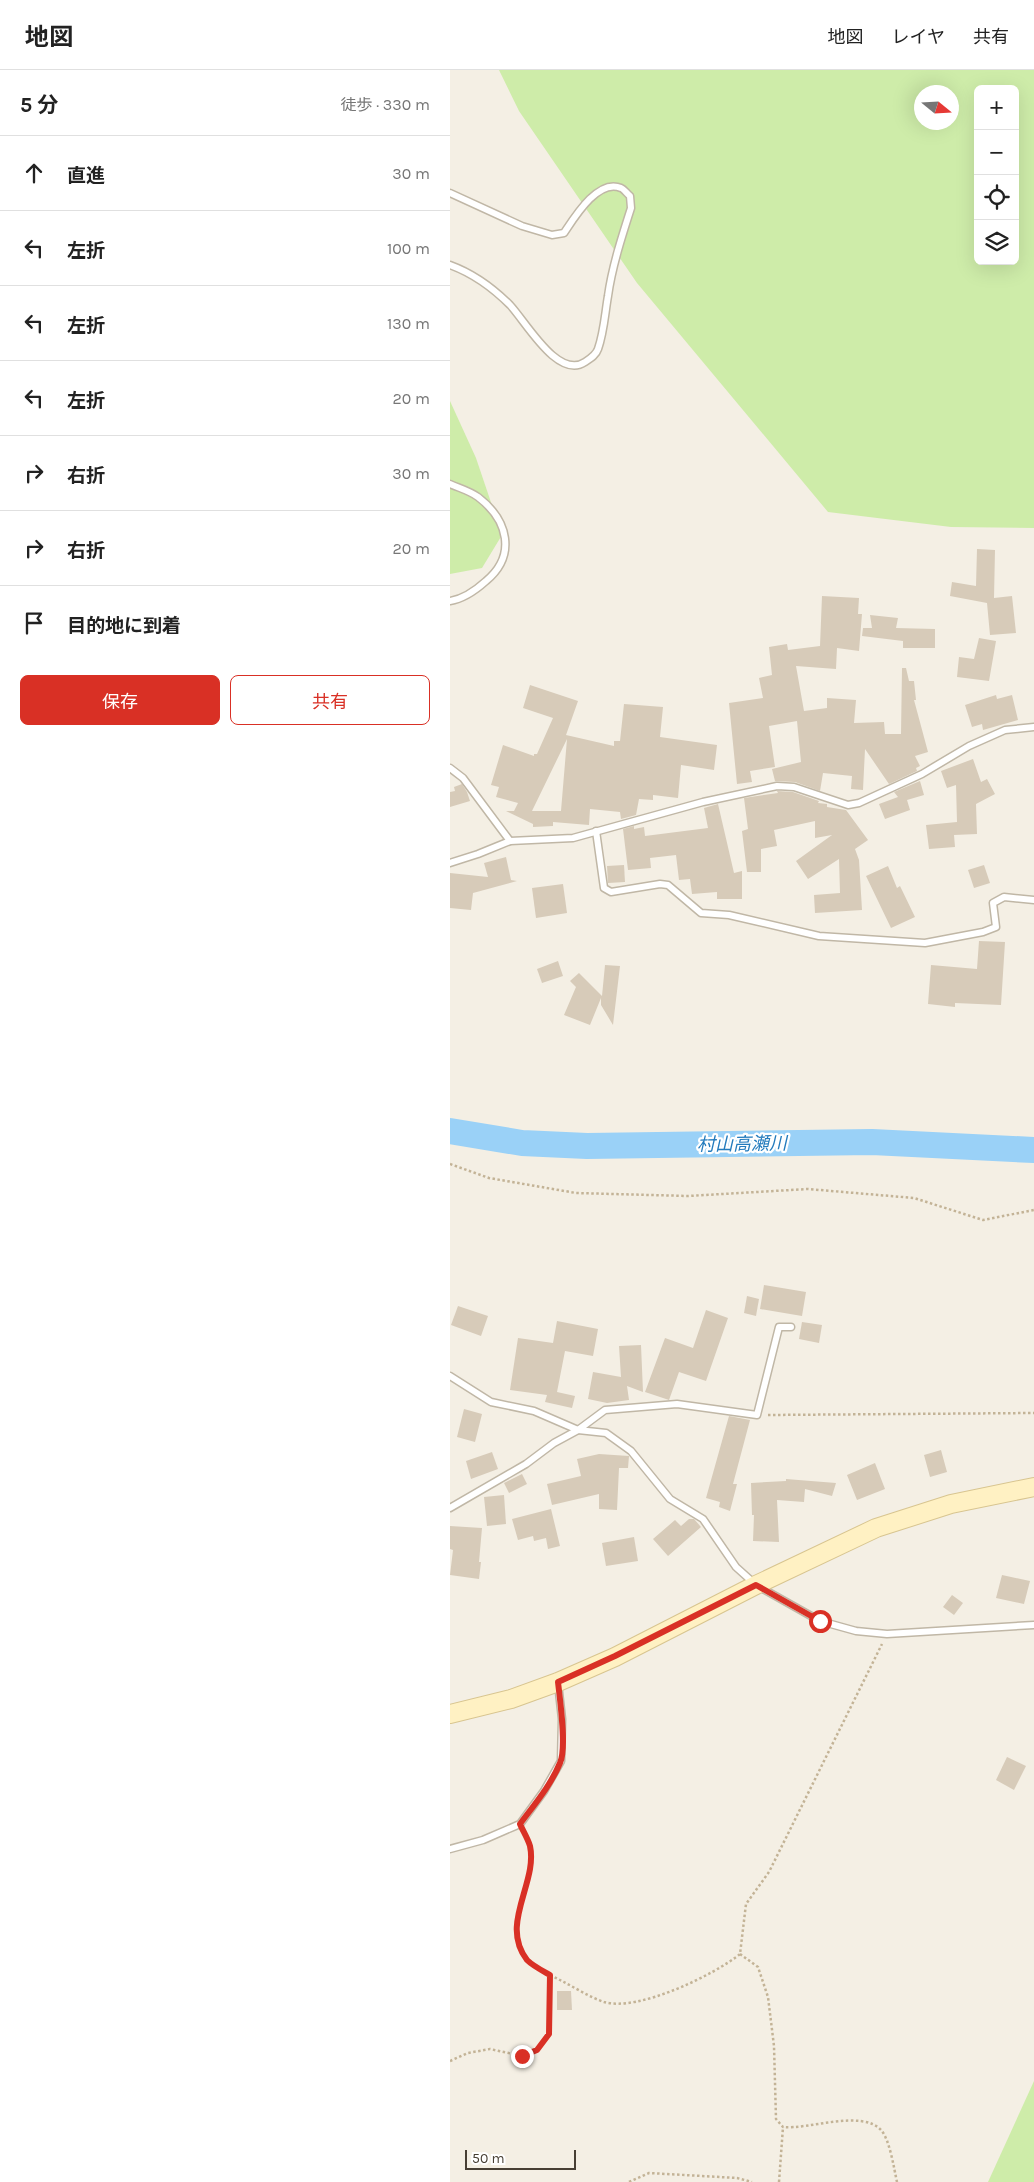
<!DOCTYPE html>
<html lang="ja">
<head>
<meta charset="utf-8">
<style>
	body { margin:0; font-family:Karla,"Noto Sans JP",sans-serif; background:#f2f2f2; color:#222 }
	.controls { position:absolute; right:15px; top:15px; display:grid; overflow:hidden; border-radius:8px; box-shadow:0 5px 20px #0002 }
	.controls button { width:45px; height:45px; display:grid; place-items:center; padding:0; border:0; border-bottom:1px solid #e0e0e0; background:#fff; color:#222; font:25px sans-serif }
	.compass { position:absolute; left:464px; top:15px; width:45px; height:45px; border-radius:50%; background:#fff; box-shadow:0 5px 20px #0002; rotate:108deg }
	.scale { position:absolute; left:15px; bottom:12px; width:111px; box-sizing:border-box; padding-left:5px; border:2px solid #473f34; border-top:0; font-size:14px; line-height:18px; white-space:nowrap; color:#473f34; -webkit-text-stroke:4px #fff; paint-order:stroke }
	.stop { position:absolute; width:15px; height:15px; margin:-11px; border:4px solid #d93025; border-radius:50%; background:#fff }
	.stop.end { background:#d93025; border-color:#fff; box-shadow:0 1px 5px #0008 }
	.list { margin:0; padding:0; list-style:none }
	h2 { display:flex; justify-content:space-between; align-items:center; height:65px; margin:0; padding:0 20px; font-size:21px }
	h2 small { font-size:16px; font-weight:400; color:#767676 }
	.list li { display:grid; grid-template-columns:32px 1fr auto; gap:15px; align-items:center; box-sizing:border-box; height:75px; padding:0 20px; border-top:1px solid #e0e0e0 }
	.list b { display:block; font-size:19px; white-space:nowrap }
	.list em { font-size:16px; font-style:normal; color:#767676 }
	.actions { display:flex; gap:10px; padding:15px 20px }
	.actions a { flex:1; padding:11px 0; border:1px solid #d93025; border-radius:8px; text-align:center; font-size:18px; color:#d93025 }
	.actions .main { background:#d93025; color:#fff }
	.icon { flex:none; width:28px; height:28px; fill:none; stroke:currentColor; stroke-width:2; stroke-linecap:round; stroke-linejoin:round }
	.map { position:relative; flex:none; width:584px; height:2112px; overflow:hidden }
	header { display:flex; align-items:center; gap:30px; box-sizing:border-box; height:70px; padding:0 25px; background:#fff; border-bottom:1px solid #e0e0e0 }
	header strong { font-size:24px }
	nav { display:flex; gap:28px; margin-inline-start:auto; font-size:18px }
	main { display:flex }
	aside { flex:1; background:#fff }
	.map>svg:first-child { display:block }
</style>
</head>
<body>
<header>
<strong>地図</strong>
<nav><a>地図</a><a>レイヤ</a><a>共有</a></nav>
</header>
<main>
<aside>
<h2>5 分<small>徒歩 · 330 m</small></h2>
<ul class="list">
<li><svg class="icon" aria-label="ahead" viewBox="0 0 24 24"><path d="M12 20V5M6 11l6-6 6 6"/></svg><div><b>直進</b></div><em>30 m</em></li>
<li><svg class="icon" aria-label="left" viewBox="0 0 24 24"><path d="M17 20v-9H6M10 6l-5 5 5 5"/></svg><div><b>左折</b></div><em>100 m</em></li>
<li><svg class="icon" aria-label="left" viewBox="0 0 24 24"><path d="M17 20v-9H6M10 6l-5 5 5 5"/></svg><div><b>左折</b></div><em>130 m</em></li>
<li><svg class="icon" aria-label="left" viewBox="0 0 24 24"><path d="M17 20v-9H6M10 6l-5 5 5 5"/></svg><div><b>左折</b></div><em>20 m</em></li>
<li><svg class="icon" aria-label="right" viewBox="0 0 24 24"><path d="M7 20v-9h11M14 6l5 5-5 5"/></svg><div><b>右折</b></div><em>30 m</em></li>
<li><svg class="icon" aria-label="right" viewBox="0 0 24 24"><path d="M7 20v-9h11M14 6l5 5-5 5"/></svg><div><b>右折</b></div><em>20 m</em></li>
<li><svg class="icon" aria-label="arrive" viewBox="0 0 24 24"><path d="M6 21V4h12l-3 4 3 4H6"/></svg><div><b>目的地に到着</b></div></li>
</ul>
<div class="actions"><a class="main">保存</a><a>共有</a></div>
</aside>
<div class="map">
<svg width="584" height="2112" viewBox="0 0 584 2112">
	<rect width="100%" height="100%" fill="#f4efe4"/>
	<g fill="#ceeca9" fill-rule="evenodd">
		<path d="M49,0h535v458l-83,-1 -123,-15 -191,-229 -118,-172zM528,19h37v172h-37zM472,22h30v30h-30z"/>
		<polygon points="0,331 26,388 52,465 32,498 0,504"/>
		<polygon points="584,2011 584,2112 538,2112"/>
	</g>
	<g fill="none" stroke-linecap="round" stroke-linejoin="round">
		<polyline stroke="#9ad1f7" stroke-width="26" points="0,1061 72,1073 137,1076 422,1072 584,1080"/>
	</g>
	<g fill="#d7cbb9" fill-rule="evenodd">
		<polygon points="527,479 545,480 544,528 562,526 566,563 540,565 537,533 500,526 502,512 526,516"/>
		<polygon points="372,526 409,528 408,544 412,544 409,581 387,578 386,599 346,596 354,641 377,638 377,628 406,630 404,653 434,652 435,664 451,664 452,598 456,598 459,611 464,611 466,630 464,630 478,682 465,686 470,696 466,698 467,701 439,714 415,679 413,720 401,719 402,706 373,703 370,721 345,712 325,711 322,699 351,692 347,651 319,656 325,697 300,701 302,712 287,714 279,633 313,628 309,608 322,605 319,577 337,574 338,580 370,576"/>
		<polygon points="420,545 448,548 446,558 485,559 485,578 453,578 453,571 412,566 413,558 422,558"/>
		<polygon points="529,568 546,571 539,611 507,607 509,587 524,589"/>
		<path d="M80,615l48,16 -12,34 48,11v-5h6l4,-37 39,3 -3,30 57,8 -3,25 -33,-5 -3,33 -25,-3v5l-14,-1 -3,16 -15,4 -1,-7 -30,-3 -1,16 -36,-3v4l-20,1v-3l-27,-13h8l4,-8 -22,-6 3,-10 -8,-2 12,-40 31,11v-2h3l16,-36 -30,-10zM117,669l-6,72h-29z"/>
		<polygon points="546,625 547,629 562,625 568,650 533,660 532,654 522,657 515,635"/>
		<polygon points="523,689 531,712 537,709 545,724 526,734 527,764 504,765 505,777 479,779 476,755 507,752 506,715 497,718 491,701"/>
		<polygon points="470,711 474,725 457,730 460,740 435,749 429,734 448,727 444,722"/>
		<polygon points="12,714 17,722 20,731 0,737 0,722 5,721 4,717"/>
		<polygon points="327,721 343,722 369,731 368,733 377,734 377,737 396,740 418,770 405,779 409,790 412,840 365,843 364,825 390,823 389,789 358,809 346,791 382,765 365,768 365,751 324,760 327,776 311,779 311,802 297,802 292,761 298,759 294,728 328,723"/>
		<polygon points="268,734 284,803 292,801 292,829 267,829 267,822 242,824 240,809 229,810 226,785 200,788 201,798 178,800 173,759 184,756 184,759 194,757 195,766 258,758 254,738"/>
		<polygon points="56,787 61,810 67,811 23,823 21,840 0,838 0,803 38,807 34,793"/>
		<polygon points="174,795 175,812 158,813 157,796"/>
		<polygon points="534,795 540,813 524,818 518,800"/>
		<polygon points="438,796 447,818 450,816 465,847 441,858 416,806"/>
		<polygon points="113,814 117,843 86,848 82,818"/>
		<polygon points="529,871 555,872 551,935 505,933 505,937 478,934 481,895 527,899"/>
		<polygon points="108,891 113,906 92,913 87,899"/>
		<polygon points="155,895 170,896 163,955 151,935 151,928 140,955 114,945 126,917 120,911 129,903 152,926"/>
		<polygon points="314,1215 356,1222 352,1246 310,1239"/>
		<polygon points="297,1226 309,1229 306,1246 294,1243"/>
		<polygon points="8,1236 38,1246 31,1266 1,1255"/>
		<polygon points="256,1240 278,1248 256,1311 229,1302 219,1330 195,1322 215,1268 243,1278"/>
		<polygon points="107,1251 148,1259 143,1286 115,1281 107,1322 125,1326 122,1338 95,1332 97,1325 60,1320 68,1268 103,1273"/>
		<polygon points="352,1252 372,1255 369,1273 349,1269"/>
		<polygon points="191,1275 193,1322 177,1316 179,1330 157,1333 138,1329 143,1302 171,1307 169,1276"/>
		<polygon points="14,1339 32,1344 25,1372 7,1367"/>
		<polygon points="279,1346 300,1350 283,1414 287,1414 280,1441 269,1437 270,1432 256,1428"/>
		<polygon points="491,1380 497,1402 480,1407 474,1385"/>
		<polygon points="42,1382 48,1399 21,1409 16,1391"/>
		<polygon points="149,1384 179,1386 178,1398 169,1398 167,1440 149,1439 149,1424 102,1435 97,1414 131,1406 127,1389"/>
		<polygon points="425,1393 435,1419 407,1430 397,1405"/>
		<polygon points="72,1404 77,1414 59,1423 54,1413"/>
		<polygon points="336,1409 386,1413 382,1426 355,1419 354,1432 327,1430 329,1472 303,1471 304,1445 302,1445 301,1413 336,1411"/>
		<polygon points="54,1425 56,1454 37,1456 34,1427"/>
		<polygon points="101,1439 110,1476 98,1479 96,1468 84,1471 83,1466 68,1470 62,1449"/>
		<polygon points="239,1449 244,1449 251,1457 218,1486 203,1469 225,1450 231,1456"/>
		<polygon points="0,1456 32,1458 29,1492 31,1492 29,1509 0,1505 3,1480 0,1479"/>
		<polygon points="184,1467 188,1491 156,1496 152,1473"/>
		<polygon points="552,1505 580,1511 574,1534 546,1528"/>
		<polygon points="502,1525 513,1533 504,1545 493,1537"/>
		<polygon points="557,1687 576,1696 564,1720 546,1710"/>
		<polygon points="107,1921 121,1921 122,1940 107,1940"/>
	</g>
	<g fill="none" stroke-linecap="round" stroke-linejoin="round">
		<defs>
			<g id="lane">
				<path d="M0,123l72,33 30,9 12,-2c10,-15 34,-55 57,-45 3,1 6,6 9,8l1,12c-9,28 -19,59 -23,88 -3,17 -4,36 -10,53 -2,6 -7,9 -13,13 -27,18 -59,-40 -75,-57 -16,-16 -38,-32 -60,-40"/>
				<path d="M0,414c9,4 20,7 28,13 30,23 39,58 8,84 -10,9 -23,18 -36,20"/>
				<polyline points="0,698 13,708 60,771"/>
				<polyline points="146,761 154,818 161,822 210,814 218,815 251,843 279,845 369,866 475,873 533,862 546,857 543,833 554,827 584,830"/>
				<polyline points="0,793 28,784 60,771 123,768 253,732 327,716 344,717 398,735 409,733 472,704 519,676 555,660 584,657"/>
				<polyline points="0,1306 41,1332 84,1341 128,1360 156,1363 181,1381 220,1429 253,1449 286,1497 306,1515 370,1551 406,1561 437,1564 584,1555"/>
				<polyline points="0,1438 76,1394 104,1373 128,1360 155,1340 227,1334 307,1345 329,1257 341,1257"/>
				<polyline points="0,1779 33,1770 70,1754 94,1721 111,1691 112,1649 108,1613"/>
			</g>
			<polyline id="secondary" points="0,1644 61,1629 108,1612 165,1587 306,1515 426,1458 501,1434 584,1417"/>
		</defs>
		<use href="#lane" stroke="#c0b7a6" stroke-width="9"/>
		<use href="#secondary" stroke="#d8c590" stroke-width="20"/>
		<g stroke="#c3b396" stroke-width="2.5" stroke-dasharray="2.5 2.5" stroke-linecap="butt">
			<polyline points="0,1094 39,1108 126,1123 238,1126 358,1119 464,1128 533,1150 584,1140"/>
			<polyline points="318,1345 584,1343"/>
			<path d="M74,1762c2,4 5,9 6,14 7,33 -22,65 -10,100 6,17 24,26 40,34 14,7 29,17 44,22 34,10 110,-27 136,-48l6,-50 23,-32 113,-228"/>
			<path d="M290,1884l18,13 10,30 6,49 2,73 7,8c24,3 79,-18 98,3 9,10 13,39 16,52"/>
			<polyline points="0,1991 18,1983 40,1979 72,1986 87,1980 99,1964 100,1905"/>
			<polyline points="179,2112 199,2103 287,2108 302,2112"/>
			<polyline points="329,2112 333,2057"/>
		</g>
		<use href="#lane" stroke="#fff" stroke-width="6"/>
		<use href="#secondary" stroke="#fff1c3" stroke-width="18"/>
	</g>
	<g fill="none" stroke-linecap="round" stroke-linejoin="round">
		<path stroke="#d93025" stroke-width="6" d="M72,1986l15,-6 12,-16 1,-59c-7,-4 -17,-9 -23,-15 -28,-36 11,-77 3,-114 -2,-7 -7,-15 -10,-22 14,-19 31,-39 40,-61 7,-15 0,-63 -2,-81l57,-26 141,-71 64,36"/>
	</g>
	<g text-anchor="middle" stroke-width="4.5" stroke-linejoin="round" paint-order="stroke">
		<g font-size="18" font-style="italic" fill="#237bbd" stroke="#fff">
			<text transform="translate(292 1074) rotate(-1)" y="6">村山高瀬川</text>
		</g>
	</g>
</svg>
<div class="controls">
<button>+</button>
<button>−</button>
<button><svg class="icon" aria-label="locate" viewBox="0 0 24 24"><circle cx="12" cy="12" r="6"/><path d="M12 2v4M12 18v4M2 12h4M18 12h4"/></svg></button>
<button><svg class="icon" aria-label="layers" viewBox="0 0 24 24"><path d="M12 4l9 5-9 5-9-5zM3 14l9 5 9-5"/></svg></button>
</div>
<svg class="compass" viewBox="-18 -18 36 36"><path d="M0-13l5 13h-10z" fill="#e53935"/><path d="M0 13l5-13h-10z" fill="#767676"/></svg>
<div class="scale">50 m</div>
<div class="stop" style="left:370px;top:1551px"></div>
<div class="stop end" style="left:72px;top:1986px"></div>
</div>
</main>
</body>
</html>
